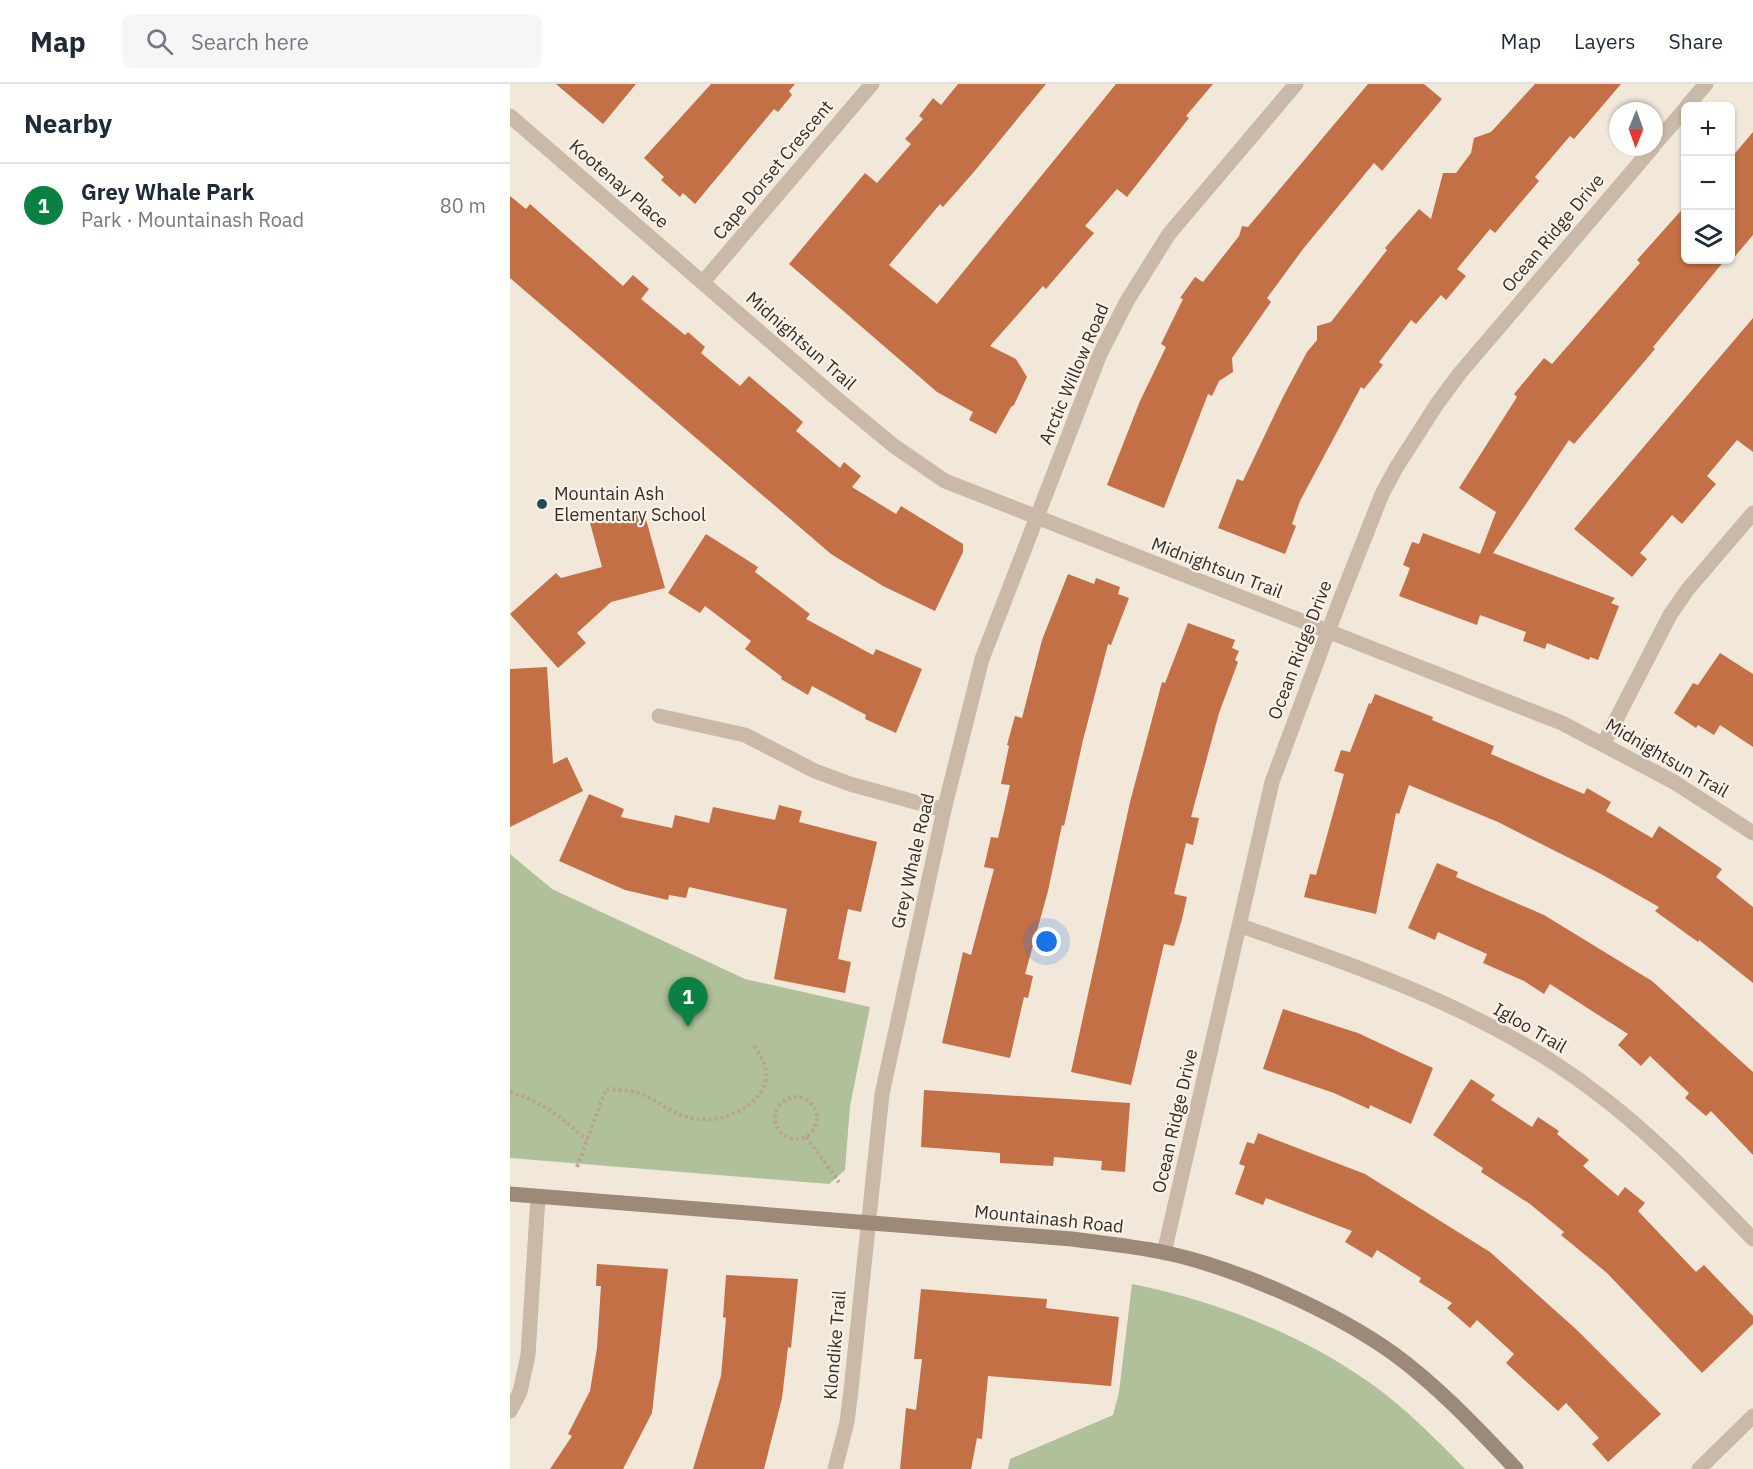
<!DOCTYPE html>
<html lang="en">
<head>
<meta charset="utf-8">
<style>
	body { margin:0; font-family:"IBM Plex Sans",sans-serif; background:#f6f6f7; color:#1f2937 }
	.controls { position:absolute; right:18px; top:18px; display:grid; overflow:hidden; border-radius:9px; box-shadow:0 2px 4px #0004 }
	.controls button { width:54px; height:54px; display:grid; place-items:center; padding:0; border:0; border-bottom:2px solid #e0e1e3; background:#fff; color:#1f2937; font:30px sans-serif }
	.compass { position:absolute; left:1099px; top:18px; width:54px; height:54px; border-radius:50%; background:#fff; box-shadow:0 2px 4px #0004; rotate:181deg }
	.you { position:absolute; left:537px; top:858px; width:21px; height:21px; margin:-15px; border:4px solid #fff; border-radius:50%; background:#1a73e8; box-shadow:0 0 0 9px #1a73e833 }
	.badge { display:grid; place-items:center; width:39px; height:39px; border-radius:50%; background:#0b8043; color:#fff; font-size:20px; font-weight:700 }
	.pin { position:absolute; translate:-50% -50px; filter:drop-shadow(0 2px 3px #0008) }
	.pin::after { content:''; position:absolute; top:32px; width:21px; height:18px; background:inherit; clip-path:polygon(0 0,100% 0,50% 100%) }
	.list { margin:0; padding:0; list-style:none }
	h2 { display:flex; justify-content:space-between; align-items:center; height:78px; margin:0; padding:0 24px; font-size:26px }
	h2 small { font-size:20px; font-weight:400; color:#747a83 }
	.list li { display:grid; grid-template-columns:39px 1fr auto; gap:18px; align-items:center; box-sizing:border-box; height:84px; padding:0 24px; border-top:2px solid #e0e1e3 }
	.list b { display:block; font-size:22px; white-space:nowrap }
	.list p { margin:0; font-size:20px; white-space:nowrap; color:#747a83 }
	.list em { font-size:20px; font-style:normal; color:#747a83 }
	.icon { flex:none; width:33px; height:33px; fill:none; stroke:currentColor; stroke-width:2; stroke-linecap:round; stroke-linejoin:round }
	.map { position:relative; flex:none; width:1243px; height:1385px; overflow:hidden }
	header { display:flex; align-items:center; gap:36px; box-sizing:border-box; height:84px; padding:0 30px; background:#fff; border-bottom:2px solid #e0e1e3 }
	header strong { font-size:28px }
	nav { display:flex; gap:33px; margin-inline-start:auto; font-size:21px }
	.search { width:420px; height:54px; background:#f6f6f7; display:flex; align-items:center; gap:15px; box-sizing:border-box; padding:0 21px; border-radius:9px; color:#747a83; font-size:22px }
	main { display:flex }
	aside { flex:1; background:#fff }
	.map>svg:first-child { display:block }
</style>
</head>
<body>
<header>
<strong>Map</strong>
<div class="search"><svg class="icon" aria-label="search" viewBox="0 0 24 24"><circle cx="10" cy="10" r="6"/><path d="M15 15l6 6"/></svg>Search here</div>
<nav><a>Map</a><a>Layers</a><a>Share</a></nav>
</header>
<main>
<aside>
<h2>Nearby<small></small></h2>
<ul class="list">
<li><span class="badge">1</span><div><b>Grey Whale Park</b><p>Park · Mountainash Road</p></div><em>80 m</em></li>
</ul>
</aside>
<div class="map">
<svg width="1243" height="1385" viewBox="0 0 1243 1385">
	<rect width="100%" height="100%" fill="#f1e8da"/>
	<g fill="#b0c09b">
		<polygon points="0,770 42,805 235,895 360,923 340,1022 335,1086 319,1100 0,1074"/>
		<path d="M622,1200c89,18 180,54 253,110 29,23 55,49 80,75h-457l2,-10 103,-44 6,-23z"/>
	</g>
	<g fill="#c47046">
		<polygon points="46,0 126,0 93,40"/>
		<polygon points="201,0 285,0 279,7 282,11 268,28 264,25 185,120 173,109 170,113 151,96 154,93 134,74"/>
		<polygon points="448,0 536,0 463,89 433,123 430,120 379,181 427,220 606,0 703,0 676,32 679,34 617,113 607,105 575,142 584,149 536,205 533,202 480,262 506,275 517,293 504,321 501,323 486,350 459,336 463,328 427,308 279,180 355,89 367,99 401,60 395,55 413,35 409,32 423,14 431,21"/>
		<polygon points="858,0 914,0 932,15 872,87 864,79 793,165 757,214 761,218 722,274 723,288 709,297 702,312 698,310 654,424 597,401 630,317 656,263 651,260 673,215 670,214 685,193 693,198 729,152 732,142 738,143"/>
		<polygon points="1025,0 1111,0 1064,55 1060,52 1025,93 1029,97 985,149 980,145 947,185 956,192 936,216 931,211 906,240 901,236 869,278 873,281 854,305 851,303 790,417 782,440 786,442 775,470 708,444 727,395 733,397 773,313 797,268 807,256 807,242 821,238 877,166 875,164 909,125 921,135 933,89 946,89 961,69 964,54 981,48"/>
		<polygon points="1243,48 1243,151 1221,177 1221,74"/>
		<polygon points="0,112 16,125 20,120 113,202 123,191 139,205 131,215 175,251 178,248 195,263 191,269 230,302 239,292 293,338 286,347 330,384 334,378 351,392 342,403 386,430 391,422 453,460 453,468 425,527 373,502 321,470 0,194"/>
		<polygon points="1176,121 1176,176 1215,176 1143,263 1145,265 1064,360 1059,356 983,469 1105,514 1101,519 1109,522 1088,576 1080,573 1079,576 1037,559 1035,565 1013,557 1016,548 970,531 967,541 889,512 900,484 893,481 902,458 909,460 913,449 970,470 986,428 949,404 1007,313 1004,310 1034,274 1042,280 1130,179 1127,176"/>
		<polygon points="1243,234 1243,368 1227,356 1197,392 1206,400 1172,440 1162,431 1130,469 1137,475 1122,493 1064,445"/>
		<polygon points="134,428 155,504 101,518 67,549 76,559 48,584 0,530 46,489 51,494 92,483 80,439 113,430 118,432"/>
		<polygon points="196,450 248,483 245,488 300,530 296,535 363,571 366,565 412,585 386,649 355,635 356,631 302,602 298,611 271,595 272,593 235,565 241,557 195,522 190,529 158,509"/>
		<polygon points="558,490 584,500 586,494 610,503 608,510 619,514 601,561 598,560 573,656 554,742 552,741 538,807 515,890 523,892 518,914 514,913 500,974 432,959 453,868 461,871 484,785 474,783 481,753 488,754 500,701 491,700 499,662 497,661 505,632 512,634 532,556"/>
		<polygon points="678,539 725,556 722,564 729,567 725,576 728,578 709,629 681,733 689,734 683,761 676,759 664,810 677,813 672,835 664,862 654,860 621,1001 561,988 620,718 652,598 655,599"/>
		<polygon points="1210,569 1243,590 1243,663 1210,641 1204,651 1188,641 1186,644 1164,629 1183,599 1188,601"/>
		<polygon points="37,583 43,680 57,673 73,707 0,743 0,585"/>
		<polygon points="865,610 923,633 922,636 984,662 981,670 1074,710 1077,704 1101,718 1096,727 1142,754 1149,742 1212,785 1206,793 1243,823 1243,899 1189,856 1188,858 1145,827 1149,823 1091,790 988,738 899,701 889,730 886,729 866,830 794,813 800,790 806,791 834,690 824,687 831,666 840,668 859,619 861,620"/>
		<polygon points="79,710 114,725 111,733 162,744 165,731 199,739 203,723 265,736 269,721 292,727 289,738 367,758 351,828 338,825 328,875 341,878 335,909 264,895 277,825 179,803 176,814 159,811 158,816 115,806 49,777"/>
		<polygon points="927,779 948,788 946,793 1034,831 1142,897 1243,988 1243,1071 1201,1027 1196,1032 1175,1014 1179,1009 1140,972 1131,982 1108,961 1118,950 1040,900 1034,910 1014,897 973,879 977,870 928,848 925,856 898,844"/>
		<polygon points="773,925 848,949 923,984 901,1040 860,1021 859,1025 824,1009 753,985"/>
		<polygon points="961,995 985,1011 981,1016 1022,1043 1028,1033 1049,1047 1047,1050 1079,1076 1073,1082 1108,1112 1115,1103 1135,1119 1128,1127 1186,1188 1194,1181 1243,1232 1243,1240 1192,1289 1097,1189 1051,1151 1054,1148 1020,1120 971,1088 973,1084 923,1051"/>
		<polygon points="414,1006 620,1019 615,1088 591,1086 592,1077 544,1073 543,1082 490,1079 490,1069 411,1063"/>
		<polygon points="748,1049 855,1090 980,1168 1068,1247 1151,1330 1098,1378 1082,1360 1089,1354 1056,1319 1048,1327 996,1279 1004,1270 967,1236 960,1244 937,1224 942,1219 909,1198 911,1194 867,1166 862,1174 835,1158 842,1147 756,1114 753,1121 725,1110 735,1082 729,1080 737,1058 744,1060"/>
		<polygon points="87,1180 158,1185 142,1329 113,1385 40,1385 62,1352 58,1350 80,1307 87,1264 91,1202 86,1202"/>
		<polygon points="216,1191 288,1195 281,1264 278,1263 272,1314 254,1385 183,1385 211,1292 216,1234 213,1233"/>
		<polygon points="411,1205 537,1215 536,1224 609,1233 601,1302 478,1292 472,1355 467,1354 461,1385 390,1385 396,1324 406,1326 412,1275 404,1275"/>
	</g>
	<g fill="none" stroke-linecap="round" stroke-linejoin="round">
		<g stroke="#b4a491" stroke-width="4" stroke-dasharray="3 3" stroke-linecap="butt">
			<path d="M0,1008c32,9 53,27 77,48"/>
			<circle cx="286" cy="1034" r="21"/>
			<polyline points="296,1053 329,1098"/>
			<path d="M67,1083l29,-78c10,1 22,1 32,4 18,6 31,19 49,24 25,8 60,-3 74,-25 11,-16 3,-32 -7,-46"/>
		</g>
		<g stroke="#c9b9a6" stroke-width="15">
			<polyline points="1177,22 1196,0"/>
			<polyline points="0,32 326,314 384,362 435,397 1052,639 1164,698 1243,749"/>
			<polyline points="1144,61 1176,24"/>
			<polyline points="193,198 362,0"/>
			<polyline points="149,632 235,651 305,687 340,700 434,726"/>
			<polyline points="1094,659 1160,531 1178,505 1243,429"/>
			<path d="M731,842c121,42 245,84 349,162 60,44 111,98 163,151"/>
			<polyline points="654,1169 762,698 827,524 872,410 886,384 927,320 950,289 1143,63"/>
			<polyline points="0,1327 10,1308 18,1271 28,1113"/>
			<polyline points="325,1385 337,1338 341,1306 372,1010 434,726 472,575 590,270 617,217 659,150 786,0"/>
			<polyline points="1189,1385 1243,1332"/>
		</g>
		<path stroke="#9c8978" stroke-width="15" d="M0,1110l562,45c30,4 60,7 90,13 73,15 172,59 232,102 45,33 84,75 122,115"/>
	</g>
	<circle fill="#1e4d56" stroke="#f9f2e6" stroke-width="2" cx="32" cy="420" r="6"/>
	<g text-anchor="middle" stroke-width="4.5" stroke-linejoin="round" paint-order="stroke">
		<g font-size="18" fill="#352d27" stroke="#f9f2e6">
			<text transform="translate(263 86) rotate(-50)" y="6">Cape Dorset Crescent</text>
			<text transform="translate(109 100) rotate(41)" y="6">Kootenay Place</text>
			<text transform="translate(1043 149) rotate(-50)" y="6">Ocean Ridge Drive</text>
			<text transform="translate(291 257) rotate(41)" y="6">Midnightsun Trail</text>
			<text transform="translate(564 290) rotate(-67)" y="6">Arctic Willow Road</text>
			<text transform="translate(707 484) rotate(21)" y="6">Midnightsun Trail</text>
			<text transform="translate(790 566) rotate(-69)" y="6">Ocean Ridge Drive</text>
			<text transform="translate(1157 674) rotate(30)" y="6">Midnightsun Trail</text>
			<text transform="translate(403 777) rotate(-77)" y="6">Grey Whale Road</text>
			<text transform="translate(1020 944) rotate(30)" y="6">Igloo Trail</text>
			<text transform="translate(665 1037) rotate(-77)" y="6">Ocean Ridge Drive</text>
			<text transform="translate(539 1135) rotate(6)" y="6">Mountainash Road</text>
			<text transform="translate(325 1261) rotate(-85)" y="6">Klondike Trail</text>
		</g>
		<g font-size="18" fill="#352d27" stroke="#f9f2e6" text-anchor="start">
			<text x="44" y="416">Mountain Ash<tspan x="44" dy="21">Elementary School</tspan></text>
		</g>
	</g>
</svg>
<div class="controls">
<button>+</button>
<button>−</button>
<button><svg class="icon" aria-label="layers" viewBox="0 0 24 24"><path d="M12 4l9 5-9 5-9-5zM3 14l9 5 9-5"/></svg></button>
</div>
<svg class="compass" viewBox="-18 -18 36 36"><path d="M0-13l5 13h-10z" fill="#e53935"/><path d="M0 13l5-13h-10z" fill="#747a83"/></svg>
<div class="you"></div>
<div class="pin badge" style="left:178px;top:943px">1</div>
</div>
</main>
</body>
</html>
